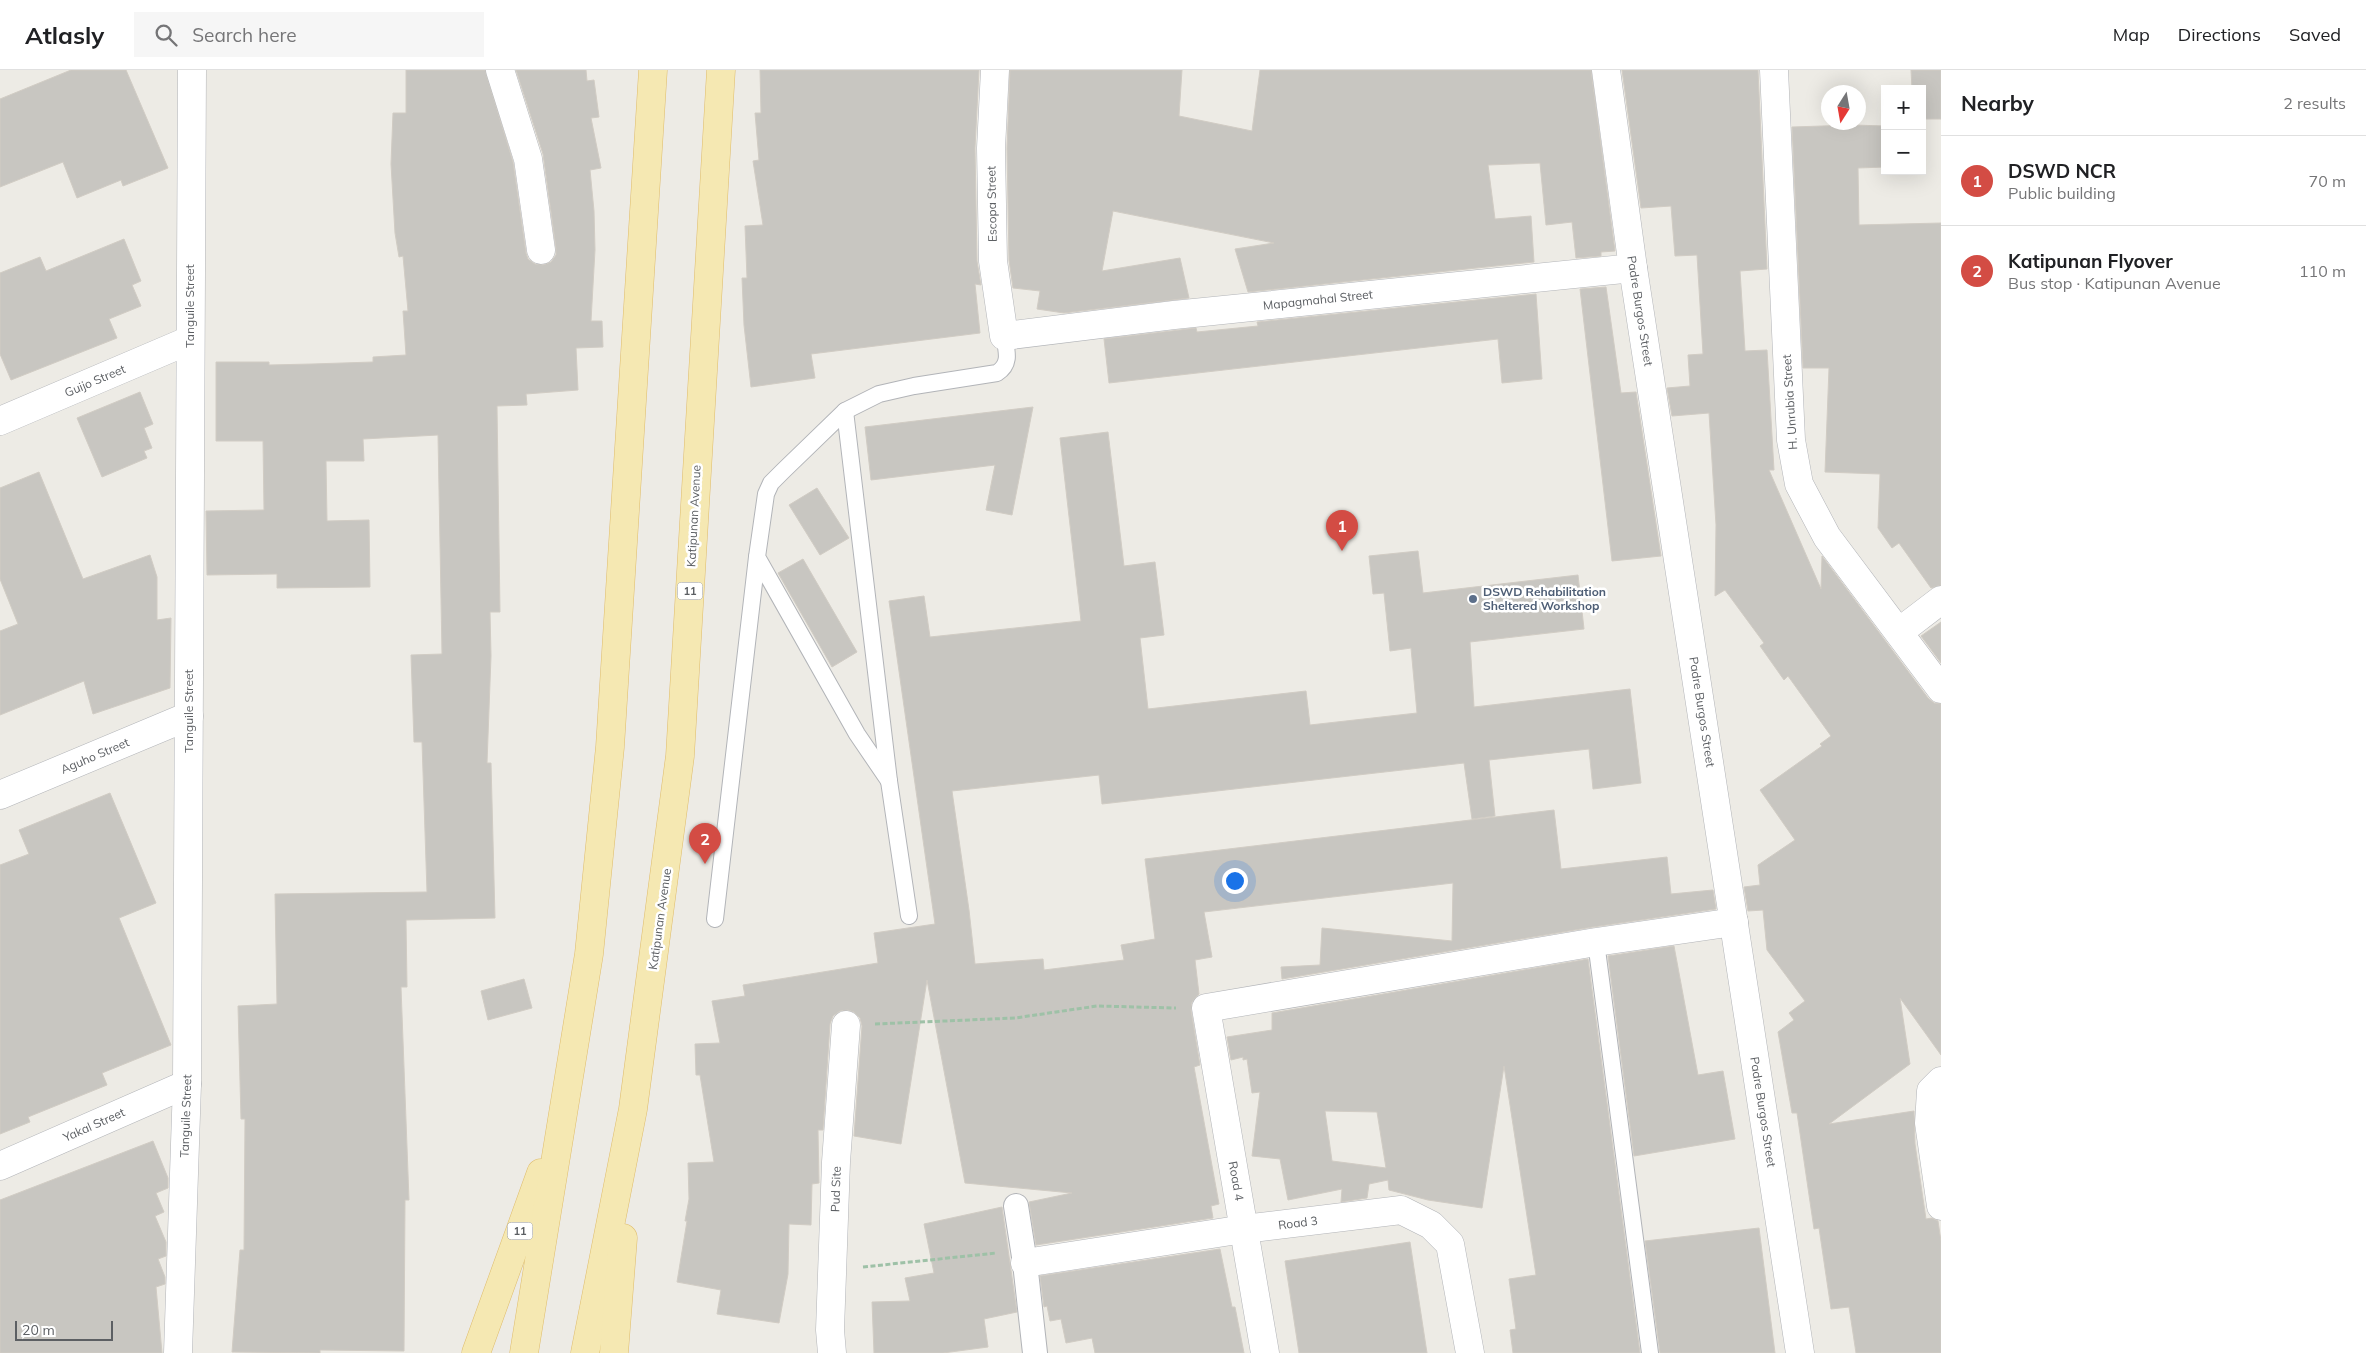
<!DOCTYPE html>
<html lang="en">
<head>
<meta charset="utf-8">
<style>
	body { margin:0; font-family:Mulish,sans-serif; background:#f6f6f6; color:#202124 }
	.controls { position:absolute; right:15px; top:15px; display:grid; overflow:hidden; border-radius:0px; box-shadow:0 5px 20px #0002 }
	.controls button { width:45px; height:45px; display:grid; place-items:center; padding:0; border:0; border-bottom:1px solid #e0e0e0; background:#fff; color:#202124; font:25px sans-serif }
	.compass { position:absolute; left:1821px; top:15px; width:45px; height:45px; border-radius:50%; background:#fff; box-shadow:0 5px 20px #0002; rotate:191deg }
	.scale { position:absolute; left:15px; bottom:12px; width:98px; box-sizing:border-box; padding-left:5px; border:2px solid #5c5f63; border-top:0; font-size:14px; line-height:18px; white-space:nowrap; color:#5c5f63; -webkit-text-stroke:4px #fff; paint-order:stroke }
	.you { position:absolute; left:1234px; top:810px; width:18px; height:18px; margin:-12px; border:4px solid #fff; border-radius:50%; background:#1a73e8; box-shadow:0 0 0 8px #1a73e833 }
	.badge { display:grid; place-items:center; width:32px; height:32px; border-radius:50%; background:#d34c44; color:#fff; font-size:16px; font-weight:700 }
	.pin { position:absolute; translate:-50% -41px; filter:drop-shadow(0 1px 2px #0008) }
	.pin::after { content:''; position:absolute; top:26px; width:18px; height:15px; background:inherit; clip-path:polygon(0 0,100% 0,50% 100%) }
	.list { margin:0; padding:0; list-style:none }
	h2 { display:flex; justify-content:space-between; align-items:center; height:65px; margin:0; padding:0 20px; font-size:21px }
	h2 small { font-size:16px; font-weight:400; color:#757577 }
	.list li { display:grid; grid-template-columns:32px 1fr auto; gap:15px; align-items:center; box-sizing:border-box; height:90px; padding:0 20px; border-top:1px solid #e0e0e0 }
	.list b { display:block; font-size:19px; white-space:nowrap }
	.list p { margin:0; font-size:16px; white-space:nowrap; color:#757577 }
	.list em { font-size:16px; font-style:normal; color:#757577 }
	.icon { flex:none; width:28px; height:28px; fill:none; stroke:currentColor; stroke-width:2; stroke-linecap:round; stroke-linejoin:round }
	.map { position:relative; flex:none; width:1941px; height:1283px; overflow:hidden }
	header { display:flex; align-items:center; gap:30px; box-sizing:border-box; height:70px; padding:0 25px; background:#fff; border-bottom:1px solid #e0e0e0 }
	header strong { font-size:24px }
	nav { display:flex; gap:28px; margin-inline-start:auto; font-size:18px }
	.search { width:350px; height:45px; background:#f6f6f6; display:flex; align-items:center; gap:12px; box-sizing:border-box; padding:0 18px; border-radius:0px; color:#757577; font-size:19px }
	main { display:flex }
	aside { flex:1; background:#fff }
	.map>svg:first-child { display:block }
</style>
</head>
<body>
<header>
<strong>Atlasly</strong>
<div class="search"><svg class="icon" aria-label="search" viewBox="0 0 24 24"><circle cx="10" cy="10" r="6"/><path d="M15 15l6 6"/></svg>Search here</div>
<nav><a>Map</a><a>Directions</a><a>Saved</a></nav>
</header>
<main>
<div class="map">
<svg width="1941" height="1283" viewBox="0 0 1941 1283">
	<rect width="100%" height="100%" fill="#edebe5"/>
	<g fill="#c8c6c1" stroke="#d1ccc4" fill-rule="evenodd">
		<polygon points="71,0 126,0 168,98 123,116 121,110 77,128 63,92 0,117 0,29"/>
		<polygon points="406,0 485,0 513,92 526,183 528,189 535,194 543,195 551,192 556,185 556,178 543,84 516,0 586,0 587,11 594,10 599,47 591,48 601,98 590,100 594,141 595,180 591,251 602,251 603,277 576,278 578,320 526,324 527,335 497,336 500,542 490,542 491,586 487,693 491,693 495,848 406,850 407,917 401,917 409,1130 405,1130 404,1281 320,1280 320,1283 232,1282 240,1180 244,1180 245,1049 241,1049 238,936 277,934 275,824 427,822 422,672 414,672 411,585 442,584 438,365 363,369 364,391 326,391 327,451 369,450 370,517 277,518 277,504 207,505 206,441 264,440 263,371 216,371 216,292 269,292 269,295 312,294 373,292 373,287 406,285 403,241 408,241 403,186 399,187 395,163 391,94 393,43 406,43"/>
		<polygon points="760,0 979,0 975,78 977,191 981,215 975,214 980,263 811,284 815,308 751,317 744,255 742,208 747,208 745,156 763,155 753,91 759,90 755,43 761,43"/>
		<polygon points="1010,0 1182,0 1179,46 1252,61 1260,0 1591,0 1615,181 1601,182 1601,186 1576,188 1572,152 1546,155 1540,93 1488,95 1495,149 1531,146 1534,192 1248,222 1235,179 1274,173 1113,141 1102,201 1180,188 1189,228 1064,243 1037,239 1040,221 1013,218 1009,190 1007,78"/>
		<polygon points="1622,0 1758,0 1767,199 1740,201 1745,281 1767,280 1774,400 1769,400 1821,519 1822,486 1928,628 1934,633 1941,634 1941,985 1900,928 1910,994 1829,1054 1914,1041 1915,1074 1926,1149 1932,1148 1938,1151 1941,1171 1941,1283 1856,1283 1849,1237 1831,1239 1819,1158 1814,1159 1797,1043 1792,1043 1778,962 1794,950 1789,943 1805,931 1767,880 1763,840 1748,841 1744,817 1760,815 1758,795 1795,770 1760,720 1822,676 1820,674 1831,666 1788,606 1784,610 1760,576 1764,573 1725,520 1715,526 1716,455 1709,343 1672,346 1667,318 1690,316 1688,285 1703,284 1697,185 1675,186 1671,136 1641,138"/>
		<polygon points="1911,0 1941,0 1941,49 1922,49 1922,19 1912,19"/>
		<polygon points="1853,55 1885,56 1885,97 1858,98 1859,155 1941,153 1941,515 1931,518 1899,473 1892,478 1878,458 1880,404 1825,402 1829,298 1803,298 1792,57"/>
		<polygon points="124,169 141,211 132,215 141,236 109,249 117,268 11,310 0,284 0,203 40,187 46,201"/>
		<polygon points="1606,217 1621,323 1636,322 1661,486 1612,491 1580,219"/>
		<polygon points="1536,224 1542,309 1502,313 1498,269 1109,313 1104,269 1196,258 1197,262 1258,256 1257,252"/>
		<polygon points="140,322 153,354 144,358 152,378 144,381 147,388 102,407 77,348"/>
		<polygon points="1033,337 1012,445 986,440 995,395 871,410 865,357"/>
		<polygon points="1108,362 1124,496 1155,492 1164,565 1140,568 1148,639 1306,621 1310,655 1417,643 1411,578 1390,581 1384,523 1373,524 1369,486 1418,481 1423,523 1578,505 1584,559 1470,572 1474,637 1630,619 1641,713 1593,719 1589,679 1489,690 1495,746 1472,749 1464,693 1102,734 1099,705 952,721 969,840 975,894 1043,889 1044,900 1124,890 1121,875 1155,869 1145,789 1554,740 1561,799 1667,787 1671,824 1713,820 1716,839 1593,857 1282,909 1281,897 1320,895 1322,858 1452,871 1453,813 1204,842 1212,887 1195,890 1199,924 1192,932 1191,940 1200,995 1194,997 1219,1134 1211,1136 1213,1148 1036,1175 1029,1132 1072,1123 965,1113 927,910 901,1074 854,1066 862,956 860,948 854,942 848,940 840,941 833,946 830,954 823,1060 818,1060 819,1113 812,1114 811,1155 789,1154 788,1204 779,1253 717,1244 721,1220 677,1212 687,1151 685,1151 689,1129 688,1093 714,1092 700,1005 696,1005 695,974 720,973 712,931 745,926 743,915 878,893 874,863 935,854 889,531 924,526 930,567 1081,551 1060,368"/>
		<polygon points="39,402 83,509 150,485 157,507 157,550 171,548 170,618 93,644 84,611 0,645 0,561 18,554 0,509 0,418"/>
		<polygon points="817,418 849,468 820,485 789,435"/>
		<polygon points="803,489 857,582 832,597 778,503"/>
		<polygon points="1941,552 1941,593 1921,566"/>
		<polygon points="110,723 156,833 119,848 171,975 102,1003 107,1015 28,1047 30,1052 0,1064 0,795 29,784 19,760"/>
		<polygon points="1674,876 1698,1005 1723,1001 1735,1069 1634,1086 1608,886"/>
		<path d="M1588,889l52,394h-127l-3,-23 6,-1 -7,-50 27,-4 -32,-209 -22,142 -54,-8 -39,-10 -1,-10 -19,4 -2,14 -26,4 1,-13 -54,11 -8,-41 -28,-3 8,-64 -8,1 -5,-34 -4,1v-3l-12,3 -4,-23 45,-7v-17zM1325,1041l52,1 9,56 -54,-7z"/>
		<polygon points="524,909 532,938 488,950 481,921"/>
		<polygon points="153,1071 168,1108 168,1118 156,1123 164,1142 155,1146 166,1172 166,1186 158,1189 165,1207 165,1214 156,1217 162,1283 0,1283 0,1130"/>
		<polygon points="1002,1137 1017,1242 984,1249 988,1277 943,1283 874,1283 872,1232 910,1231 905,1208 934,1203 924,1154"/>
		<polygon points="1759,1158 1775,1283 1660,1283 1645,1171"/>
		<polygon points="1410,1172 1427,1283 1299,1283 1285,1191"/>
		<polygon points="1220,1179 1232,1237 1235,1237 1244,1283 1095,1283 1092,1268 1066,1273 1061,1249 1050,1251 1047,1236 1044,1237 1040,1206"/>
	</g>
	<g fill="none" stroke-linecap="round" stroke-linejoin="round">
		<defs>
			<g id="service">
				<polyline points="845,341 889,711 909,846"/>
				<path d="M889,711l-32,-47 -100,-177 9,-63 5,-11 12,-12 62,-60 34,-17 35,-8 83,-13c14,-9 10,-21 7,-37"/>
				<polyline points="715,849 757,487"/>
				<polyline points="1596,872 1650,1283"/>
			</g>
			<polyline id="pedestrian" points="1016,1136 1025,1193 1035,1283"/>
			<g id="minor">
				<polyline points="500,0 528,89 541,180"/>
				<polyline points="995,0 991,78 993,191 1004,266 1174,245 1633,198"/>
				<polyline points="1774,0 1791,370 1799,414 1827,467 1941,619"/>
				<polyline points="0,351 190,270"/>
				<polyline points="1899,562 1941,530"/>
				<polyline points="0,725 189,646"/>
				<polyline points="1941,1011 1931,1021 1929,1053 1941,1136"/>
				<polyline points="0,1096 187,1014"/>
				<polyline points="1025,1193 1244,1159 1401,1140 1431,1155 1450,1174 1470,1283"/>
				<polyline points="178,1283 187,1014 192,0"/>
				<polyline points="832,1283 830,1260 836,1092 846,955"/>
				<polyline points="1265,1283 1206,938 1596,872 1734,852"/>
			</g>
			<polyline id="tertiary" points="1606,0 1633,198 1800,1283"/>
			<g id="primary">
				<polyline points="476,1283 541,1103"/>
				<polyline points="524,1283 589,884 610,677 653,0"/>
				<polyline points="585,1283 633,1039 680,686 721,0"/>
				<polyline points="614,1283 623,1168"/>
			</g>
		</defs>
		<use href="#service" stroke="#b2b4b8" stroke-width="18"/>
		<use href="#pedestrian" stroke="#b2b4b8" stroke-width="26"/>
		<use href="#minor" stroke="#b2b4b8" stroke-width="29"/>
		<use href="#tertiary" stroke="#b2b4b8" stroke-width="29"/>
		<use href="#primary" stroke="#dfbc6b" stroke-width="29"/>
		<g stroke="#9ec1a7" stroke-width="3" stroke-dasharray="5 2.5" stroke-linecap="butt">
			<polyline points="875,954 1015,948 1097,936 1176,938"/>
			<polyline points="863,1197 996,1183"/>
		</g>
		<use href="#service" stroke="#fff" stroke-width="16"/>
		<use href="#pedestrian" stroke="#fff" stroke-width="24"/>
		<use href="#minor" stroke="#fff" stroke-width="28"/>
		<use href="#tertiary" stroke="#fff" stroke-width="28"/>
		<use href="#primary" stroke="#f5e8b2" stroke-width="28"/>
	</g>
	<circle fill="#5c6f8a" stroke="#fff" stroke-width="2" cx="1473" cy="529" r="5"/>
	<g text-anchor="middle" stroke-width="5" stroke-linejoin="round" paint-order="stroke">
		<g fill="#fff" stroke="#8d8f92" stroke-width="1">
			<rect x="677.5" y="512.5" width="25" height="17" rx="4"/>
			<rect x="507.5" y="1152.5" width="25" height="17" rx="4"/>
		</g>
		<g font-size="11" font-weight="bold" fill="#5c5f63">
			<text x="690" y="525">11</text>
			<text x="520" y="1165">11</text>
		</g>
		<g font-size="12" fill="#5c5f63" stroke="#fff">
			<text transform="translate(992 134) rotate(-91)" y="4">Escopa Street</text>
			<text transform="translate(1318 230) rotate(-6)" y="4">Mapagmahal Street</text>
			<text transform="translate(190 236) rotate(-90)" y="4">Tanguile Street</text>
			<text transform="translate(1640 241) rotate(81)" y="4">Padre Burgos Street</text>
			<text transform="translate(95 311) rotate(-23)" y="4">Guijo Street</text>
			<text transform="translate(1790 332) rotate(-94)" y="4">H. Unrubia Street</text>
			<text transform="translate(694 446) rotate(-87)" y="4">Katipunan Avenue</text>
			<text transform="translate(189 641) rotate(-90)" y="4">Tanguile Street</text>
			<text transform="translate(1702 642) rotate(81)" y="4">Padre Burgos Street</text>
			<text transform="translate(95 686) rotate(-23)" y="4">Aguho Street</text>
			<text transform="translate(660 849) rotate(-82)" y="4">Katipunan Avenue</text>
			<text transform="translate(1763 1042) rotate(81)" y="4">Padre Burgos Street</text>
			<text transform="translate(186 1046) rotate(-88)" y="4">Tanguile Street</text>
			<text transform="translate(94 1055) rotate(-24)" y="4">Yakal Street</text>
			<text transform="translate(1236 1111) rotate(80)" y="4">Road 4</text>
			<text transform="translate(836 1119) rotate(-88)" y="4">Pud Site</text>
			<text transform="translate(1298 1153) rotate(-7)" y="4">Road 3</text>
		</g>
		<g font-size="12" font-weight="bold" fill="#4e5e75" stroke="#fff" text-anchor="start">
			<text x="1483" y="526">DSWD Rehabilitation<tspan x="1483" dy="14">Sheltered Workshop</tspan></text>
		</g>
	</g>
</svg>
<div class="controls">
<button>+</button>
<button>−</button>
</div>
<svg class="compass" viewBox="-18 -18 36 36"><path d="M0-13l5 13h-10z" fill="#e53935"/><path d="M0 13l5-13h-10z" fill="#757577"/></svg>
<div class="scale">20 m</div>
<div class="you"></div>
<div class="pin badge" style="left:1342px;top:481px">1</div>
<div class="pin badge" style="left:705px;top:794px">2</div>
</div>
<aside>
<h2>Nearby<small>2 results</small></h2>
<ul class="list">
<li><span class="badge">1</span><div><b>DSWD NCR</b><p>Public building</p></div><em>70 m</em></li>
<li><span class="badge">2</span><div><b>Katipunan Flyover</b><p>Bus stop · Katipunan Avenue</p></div><em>110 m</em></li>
</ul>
</aside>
</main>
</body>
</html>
